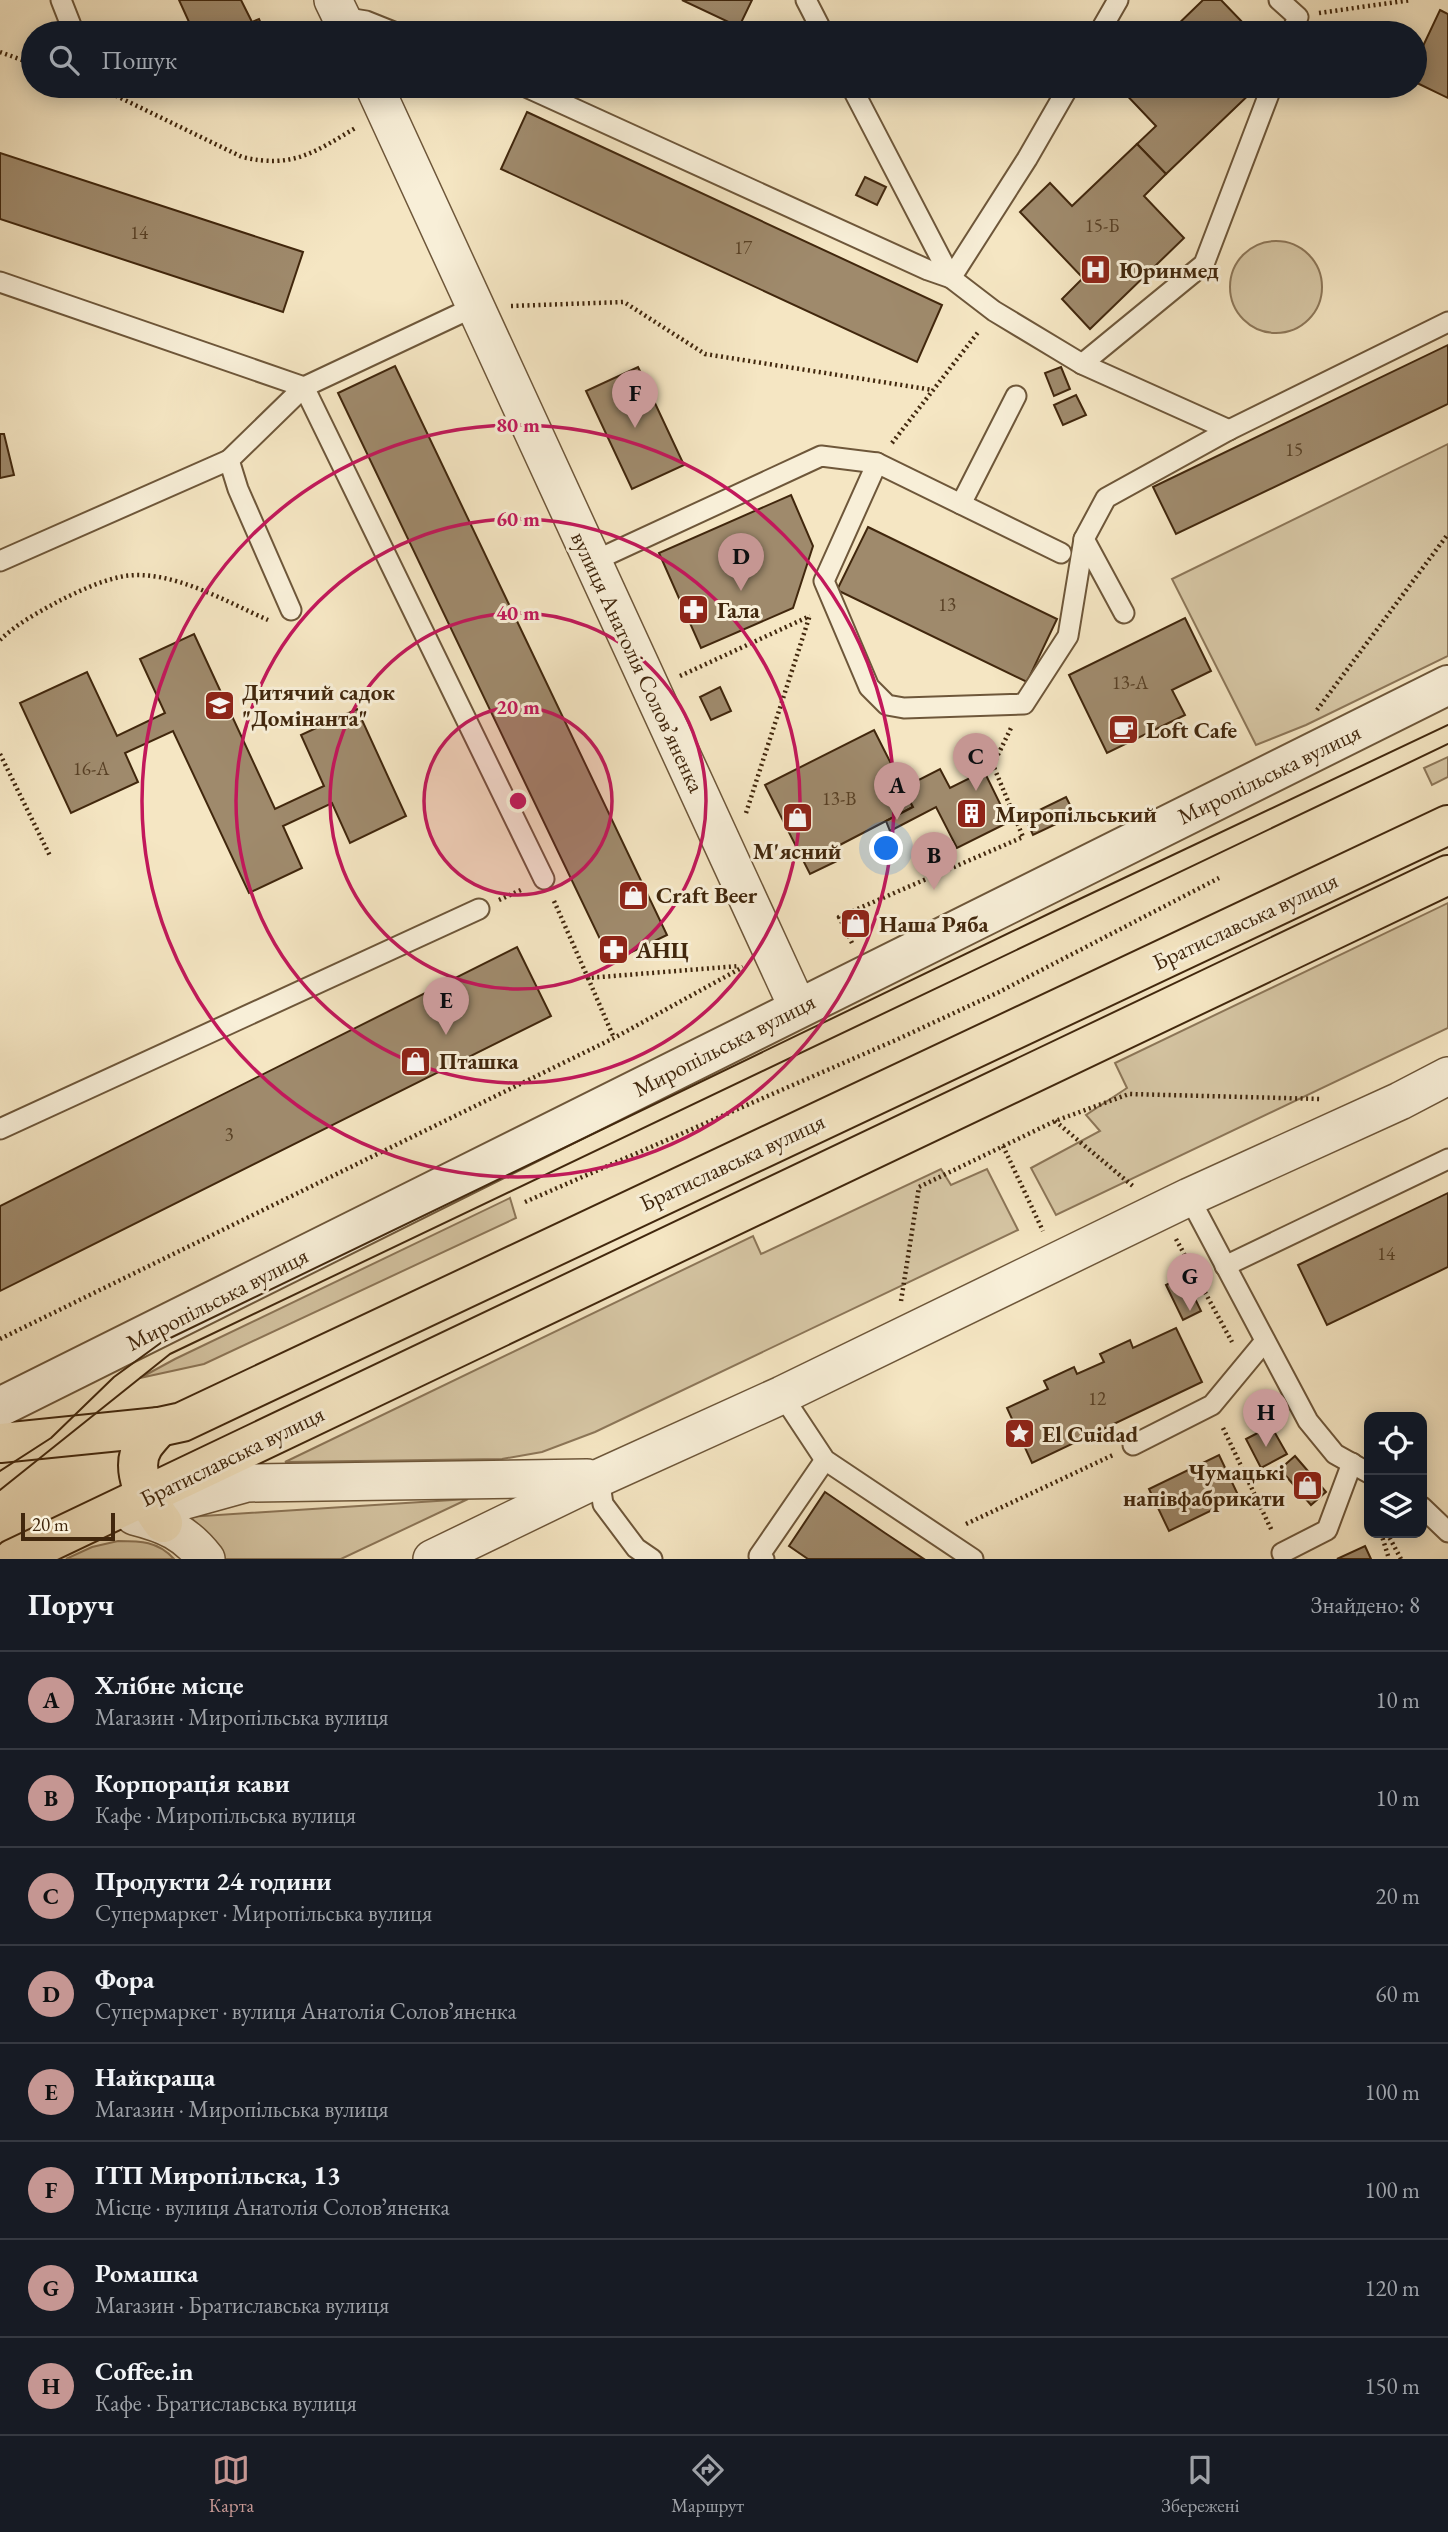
<!DOCTYPE html>
<html lang="uk">
<head>
<meta charset="utf-8">
<style>
	body { margin:0; font-family:"EB Garamond",serif; background:#20242c; color:#f1f3f6 }
	.controls { position:absolute; right:21px; bottom:21px; display:grid; overflow:hidden; border-radius:14px; box-shadow:0 4px 18px #0003 }
	.controls button { width:63px; height:63px; display:grid; place-items:center; padding:0; border:0; border-bottom:2px solid #363941; background:#171b24; color:#f1f3f6; font:35px sans-serif }
	.scale { position:absolute; left:21px; bottom:18px; width:94px; box-sizing:border-box; padding-left:7px; border:4px solid #41270d; border-top:0; font-size:19px; line-height:24px; white-space:nowrap; color:#41270d; -webkit-text-stroke:5px #f8efd8; paint-order:stroke }
	.you { position:absolute; left:887px; top:849px; width:24px; height:24px; margin:-18px; border:5px solid #fff; border-radius:50%; background:#1a73e8; box-shadow:0 0 0 10px #1a73e833 }
	.badge { display:grid; place-items:center; width:46px; height:46px; border-radius:50%; background:#c59692; color:#111; font-size:23px; font-weight:700 }
	.pin { position:absolute; translate:-50% -58px; filter:drop-shadow(0 2px 4px #0008) }
	.pin::after { content:''; position:absolute; top:37px; width:24px; height:21px; background:inherit; clip-path:polygon(0 0,100% 0,50% 100%) }
	.list { margin:0; padding:0; list-style:none }
	h2 { display:flex; justify-content:space-between; align-items:center; height:91px; margin:0; padding:0 28px; font-size:30px }
	h2 small { font-size:23px; font-weight:400; color:#9ea1a6 }
	.list li { display:grid; grid-template-columns:46px 1fr auto; gap:21px; align-items:center; box-sizing:border-box; height:98px; padding:0 28px; border-top:2px solid #363941 }
	.list b { display:block; font-size:26px; white-space:nowrap }
	.list p { margin:0; font-size:23px; white-space:nowrap; color:#9ea1a6 }
	.list em { font-size:23px; font-style:normal; color:#9ea1a6 }
	.icon { flex:none; width:38px; height:38px; fill:none; stroke:currentColor; stroke-width:2; stroke-linecap:round; stroke-linejoin:round }
	.map { position:relative; flex:none; width:1448px; height:1559px; overflow:hidden }
	.search { position:absolute; background:#171b24; box-shadow:0 4px 18px #0003; left:21px; right:21px; top:21px; height:77px; display:flex; align-items:center; gap:18px; box-sizing:border-box; padding:0 24px; border-radius:38px; color:#9ea1a6; font-size:26px }
	.sheet { height:875px; background:#171b24 }
	nav { display:flex; justify-content:space-around; align-items:center; box-sizing:border-box; height:98px; border-top:2px solid #363941; background:#171b24; font-size:19px; color:#9ea1a6 }
	nav a { display:grid; justify-items:center; gap:4px }
	nav .on { color:#c59692 }
	.map>svg:first-child { display:block }
</style>
</head>
<body>
<div class="map">
<svg width="1448" height="1559" viewBox="0 0 1448 1559">
	<rect width="100%" height="100%" fill="#f5e6c3"/>
	<filter id="stains"><feTurbulence type="fractalNoise" baseFrequency=".00286" numOctaves="4"/><feColorMatrix values="0 0 0 0 .2 0 0 0 0 .09 0 0 0 0 .02 0 0 0 .5 -.17"/></filter>
	<radialGradient id="worn" r=".72"><stop offset=".6" stop-color="#630" stop-opacity="0"/><stop offset="1" stop-color="#630" stop-opacity=".3"/></radialGradient>
	<g fill="#d6c6a4" stroke="#8c7658" stroke-width="2">
		<circle cx="1276" cy="287" r="46"/>
		<polygon points="1448,444 1448,656 1306,725 1256,745 1172,579"/>
		<polygon points="1448,757 1448,777 1432,785 1424,768"/>
		<polygon points="1448,903 1448,1028 1056,1215 1031,1168 1100,1131 1086,1115 1127,1088 1115,1063"/>
		<polygon points="941,1169 951,1185 987,1169 1018,1230 595,1432 542,1452 502,1459 285,1462 753,1236 761,1254"/>
		<polygon points="510,1198 516,1218 204,1364 140,1378 175,1359"/>
		<polygon points="468,1499 341,1559 225,1559 212,1537 187,1517"/>
		<path d="M118,1541c22,0 40,0 56,18h-108l26,-12z"/>
	</g>
	<g fill="#9f8a6c" stroke="#41270d" stroke-width="2">
		<polygon points="179,0 241,0 252,22 259,19 265,33 194,33"/>
		<polygon points="682,0 752,0 739,27"/>
		<polygon points="1203,0 1221,0 1246,26 1238,33 1169,33"/>
		<polygon points="1440,10 1448,14 1448,98 1415,82 1415,63"/>
		<polygon points="1118,86 1258,86 1166,174 1137,144 1156,126"/>
		<polygon points="527,112 942,305 917,362 501,169"/>
		<polygon points="1137,144 1166,174 1144,196 1184,238 1090,329 1062,299 1083,278 1020,212 1050,183 1072,206"/>
		<polygon points="0,153 303,252 283,312 0,219"/>
		<polygon points="865,177 886,187 877,205 856,195"/>
		<polygon points="1448,345 1448,404 1176,534 1153,487"/>
		<polygon points="395,366 667,935 611,962 338,393"/>
		<polygon points="638,367 684,465 632,489 586,391"/>
		<polygon points="1061,367 1070,389 1054,396 1045,373"/>
		<polygon points="1076,395 1086,415 1063,425 1054,405"/>
		<polygon points="0,434 4,434 14,475 0,478"/>
		<polygon points="791,495 813,546 793,608 701,648 659,553"/>
		<polygon points="868,527 1057,619 1027,682 837,590"/>
		<polygon points="1185,618 1211,671 1172,690 1185,715 1107,753 1069,675"/>
		<polygon points="194,634 275,809 324,786 301,735 357,709 406,816 350,843 332,803 283,826 302,868 249,893 173,731 125,753 138,782 71,813 20,703 87,672 117,736 165,713 140,659"/>
		<polygon points="720,687 731,711 711,720 700,697"/>
		<polygon points="874,730 913,807 834,848 841,859 810,874 765,785"/>
		<polygon points="940,769 950,788 984,771 1009,822 957,848 936,807 890,831 886,821 913,807 903,788"/>
		<polygon points="1066,797 1075,815 1033,835 1025,817"/>
		<polygon points="517,947 551,1016 0,1291 0,1206"/>
		<polygon points="1448,1193 1448,1267 1327,1325 1298,1265"/>
		<polygon points="1184,1276 1201,1311 1183,1320 1166,1285"/>
		<polygon points="1176,1328 1202,1382 1032,1463 1007,1408 1048,1389 1044,1381 1074,1367 1077,1374 1104,1362 1100,1354 1130,1340 1133,1348"/>
		<polygon points="1271,1426 1287,1454 1261,1468 1246,1439"/>
		<polygon points="1219,1455 1239,1497 1169,1531 1149,1489"/>
		<polygon points="1295,1456 1326,1492 1311,1505 1280,1469"/>
		<polygon points="825,1492 885,1533 924,1559 808,1559 789,1546"/>
		<polygon points="1365,1546 1371,1559 1337,1559"/>
	</g>
	<g fill="none" stroke-linecap="round" stroke-linejoin="round">
		<defs>
			<g id="service">
				<polyline points="61,0 74,33"/>
				<polyline points="806,0 823,33"/>
				<polyline points="1279,0 1298,17 1291,33"/>
				<polyline points="341,17 366,21 396,33"/>
				<polyline points="1099,33 1118,0"/>
				<polyline points="524,86 928,270 951,278 1027,159 1069,86"/>
				<polyline points="851,86 951,278 994,311 1082,364 1229,430"/>
				<polyline points="0,282 304,387 544,879"/>
				<polyline points="1082,364 1204,264 1272,86"/>
				<polyline points="877,463 824,581 869,687 887,705 904,708 1024,704 1068,636 1084,539"/>
				<polyline points="961,504 1016,396"/>
				<polyline points="0,561 229,460"/>
				<polyline points="592,562 821,456 877,463 1061,553"/>
				<polyline points="291,610 238,489 229,460 304,387 474,307"/>
				<polyline points="1124,613 1084,539 1106,498 1229,430 1448,322"/>
				<polyline points="0,1129 479,909"/>
				<polyline points="1189,1197 1308,1421 1335,1454 1369,1473"/>
				<polyline points="1225,1266 1448,1159"/>
				<polyline points="782,1395 825,1460 973,1559"/>
				<polyline points="1133,1445 1212,1405 1265,1341"/>
				<polyline points="599,1478 603,1504 636,1548 652,1559"/>
				<polyline points="1422,1507 1448,1532"/>
				<polyline points="1282,1553 1327,1530 1352,1463"/>
				<polyline points="764,1559 759,1556 825,1460"/>
			</g>
			<g id="minor">
				<polyline points="333,0 349,33"/>
				<polyline points="374,86 798,1008"/>
				<polyline points="127,1511 153,1509 247,1483 587,1478"/>
				<path d="M134,1516c32,8 52,17 72,43"/>
				<polyline points="432,1559 599,1478 782,1395 1189,1197 1400,1101 1448,1076"/>
			</g>
			<polyline id="tertiary" points="0,1407 1448,685"/>
			<g id="primary">
				<path d="M159,1427c-5,6 -11,12 -15,18 -16,24 4,58 19,78"/>
				<polyline points="0,1443 159,1427 182,1422 1448,825"/>
				<polyline points="13,1559 1448,875"/>
			</g>
		</defs>
		<use href="#service" stroke="#6e573a" stroke-width="23"/>
		<use href="#minor" stroke="#6e573a" stroke-width="40"/>
		<use href="#tertiary" stroke="#6e573a" stroke-width="42"/>
		<use href="#primary" stroke="#41270d" stroke-width="42"/>
		<g stroke="#41270d" stroke-width="4.5" stroke-dasharray="2 3.5" stroke-linecap="butt">
			<polyline points="1319,13 1411,0"/>
			<polyline points="0,52 33,64"/>
			<path d="M96,86l146,71c51,12 73,-5 115,-30"/>
			<polyline points="511,306 624,302 705,354 933,390"/>
			<polyline points="892,443 979,331"/>
			<path d="M0,640c16,-16 39,-28 59,-39 20,-10 43,-21 66,-25 46,-7 102,26 143,44"/>
			<polyline points="680,676 810,616"/>
			<polyline points="1317,710 1448,534"/>
			<polyline points="0,754 50,856"/>
			<polyline points="746,813 810,615"/>
			<polyline points="499,900 523,889"/>
			<polyline points="554,901 588,978 739,966"/>
			<polyline points="852,943 839,917 1023,837 993,765 1011,728"/>
			<polyline points="588,978 614,1038"/>
			<polyline points="1055,1121 1134,1187"/>
			<polyline points="1003,1146 1043,1231"/>
			<polyline points="525,1202 896,1040 999,992 1219,878"/>
			<polyline points="1176,1239 1232,1342"/>
			<polyline points="901,1301 919,1187 1055,1121 1129,1094 1321,1099"/>
			<polyline points="0,1339 614,1038 743,967"/>
			<polyline points="1223,1428 1272,1531"/>
			<polyline points="966,1524 1113,1455"/>
			<polyline points="1381,1533 1389,1559"/>
			<polyline points="1387,1533 1401,1559"/>
		</g>
		<use href="#service" stroke="#f8efd8" stroke-width="19"/>
		<use href="#minor" stroke="#f8efd8" stroke-width="37"/>
		<use href="#tertiary" stroke="#f8efd8" stroke-width="38"/>
		<use href="#primary" stroke="#f5e6c3" stroke-width="38"/>
		<g stroke="#41270d" stroke-width="2">
			<polyline points="0,1471 51,1438 114,1377 162,1342 1069,904 1448,725"/>
			<polyline points="0,1490 170,1354 1448,744"/>
		</g>
	</g>
	<circle cx="518" cy="801" r="94" fill="#c2185b" fill-opacity=".12"/>
	<g fill="none" stroke="#c2185b" stroke-width="3.5">
		<circle cx="518" cy="801" r="94"/>
		<circle cx="518" cy="801" r="188"/>
		<circle cx="518" cy="801" r="282"/>
		<circle cx="518" cy="801" r="376"/>
	</g>
	<defs>
		<symbol id="hospital-square" viewBox="-11 -11 22 22"><rect x="-9" y="-9" width="18" height="18" rx="4" fill="#8f2418" stroke="#f8efd8"/><path d="M-5-5h3v3.5h4V-5h3V5h-3V1.5h-4V5h-3Z" fill="#fff"/></symbol>
		<symbol id="pharmacy-square" viewBox="-11 -11 22 22"><rect x="-9" y="-9" width="18" height="18" rx="4" fill="#8f2418" stroke="#f8efd8"/><path d="M-2-6h4v4h4v4h-4v4h-4v-4h-4v-4h4Z" fill="#fff"/></symbol>
		<symbol id="school-square" viewBox="-11 -11 22 22"><rect x="-9" y="-9" width="18" height="18" rx="4" fill="#8f2418" stroke="#f8efd8"/><path d="M0-5L7-2L0 1L-7-2ZM-4 1L0 2.5L4 1V4Q0 6-4 4Z" fill="#fff"/></symbol>
		<symbol id="cafe-square" viewBox="-11 -11 22 22"><rect x="-9" y="-9" width="18" height="18" rx="4" fill="#8f2418" stroke="#f8efd8"/><path d="M-5.5-4.5H6V0H3Q3 3.5 0 3.5H-2.5Q-5.5 3.5-5.5 0ZM3-3.2v2h1.7v-2ZM-6 4.5H4V6H-6Z" fill="#fff"/></symbol>
		<symbol id="building-square" viewBox="-11 -11 22 22"><rect x="-9" y="-9" width="18" height="18" rx="4" fill="#8f2418" stroke="#f8efd8"/><path d="M-4-6H4V6H1V3H-1V6H-4ZM-2.5-4.3h1.7v1.8h-1.7ZM.8-4.3h1.7v1.8H.8ZM-2.5-1h1.7V.8h-1.7ZM.8-1h1.7V.8H.8Z" fill="#fff"/></symbol>
		<symbol id="shop-square" viewBox="-11 -11 22 22"><rect x="-9" y="-9" width="18" height="18" rx="4" fill="#8f2418" stroke="#f8efd8"/><path d="M-5-2.5h2.3a2.7 3.5 0 0 1 5.4 0H5L5.5 6h-11ZM-1.5-2.5h3a1.5 2.3 0 0 0-3 0Z" fill="#fff"/></symbol>
		<symbol id="sight-square" viewBox="-11 -11 22 22"><rect x="-9" y="-9" width="18" height="18" rx="4" fill="#8f2418" stroke="#f8efd8"/><path d="M0-6L1.8-2.2L6-1.7L2.9 1.2L3.7 5.4L0 3.3L-3.7 5.4L-2.9 1.2L-6-1.7L-1.8-2.2Z" fill="#fff"/></symbol>
	</defs>
	<g fill-rule="evenodd">
		<use href="#hospital-square" x="1078" y="252" width="35" height="35"/>
		<use href="#pharmacy-square" x="676" y="592" width="35" height="35"/>
		<use href="#school-square" x="202" y="688" width="35" height="35"/>
		<use href="#cafe-square" x="1106" y="712" width="35" height="35"/>
		<use href="#building-square" x="954" y="796" width="35" height="35"/>
		<use href="#shop-square" x="780" y="800" width="35" height="35"/>
		<use href="#shop-square" x="616" y="878" width="35" height="35"/>
		<use href="#shop-square" x="838" y="906" width="35" height="35"/>
		<use href="#pharmacy-square" x="596" y="932" width="35" height="35"/>
		<use href="#shop-square" x="398" y="1044" width="35" height="35"/>
		<use href="#sight-square" x="1002" y="1416" width="35" height="35"/>
		<use href="#shop-square" x="1290" y="1468" width="35" height="35"/>
	</g>
	<g text-anchor="middle" stroke-width="6" stroke-linejoin="round" paint-order="stroke">
		<g font-size="19" fill="#584025">
			<text x="1102" y="232">15-Б</text>
			<text x="139" y="239">14</text>
			<text x="743" y="254">17</text>
			<text x="1294" y="456">15</text>
			<text x="947" y="611">13</text>
			<text x="1130" y="689">13-А</text>
			<text x="91" y="775">16-А</text>
			<text x="839" y="805">13-В</text>
			<text x="229" y="1141">3</text>
			<text x="1386" y="1260">14</text>
			<text x="1097" y="1405">12</text>
		</g>
		<g font-size="23" font-weight="bold" fill="#41270d" stroke="#f8efd8" text-anchor="start">
			<text x="1119" y="278">Юринмед</text>
			<text x="717" y="618">Гала</text>
			<text x="242" y="700">Дитячий садок<tspan x="242" dy="26">"Домінанта"</tspan></text>
			<text x="1146" y="738">Loft Cafe</text>
			<text x="995" y="822">Миропільський</text>
			<text x="797" y="859" text-anchor="middle">М'ясний</text>
			<text x="656" y="903">Craft Beer</text>
			<text x="879" y="932">Наша Ряба</text>
			<text x="636" y="958">АНЦ</text>
			<text x="439" y="1069">Пташка</text>
			<text x="1042" y="1442">El Cuidad</text>
			<text x="1285" y="1480" text-anchor="end">Чумацькі<tspan x="1285" dy="26">напівфабрикати</tspan></text>
		</g>
		<g font-size="23" fill="#41270d" stroke="#f8efd8">
			<text transform="translate(638 662) rotate(65)" y="8">вулиця Анатолія Соловʼяненка</text>
			<text transform="translate(1269 774) rotate(-26)" y="8">Миропільська вулиця</text>
			<text transform="translate(1245 921) rotate(-25)" y="8">Братиславська вулиця</text>
			<text transform="translate(724 1045) rotate(-27)" y="8">Миропільська вулиця</text>
			<text transform="translate(732 1162) rotate(-25)" y="8">Братиславська вулиця</text>
			<text transform="translate(217 1299) rotate(-27)" y="8">Миропільська вулиця</text>
			<text transform="translate(232 1456) rotate(-26)" y="8">Братиславська вулиця</text>
		</g>
	</g>
	<circle cx="518" cy="801" r="10" fill="#c2185b" stroke="#f8efd8" stroke-width="3.5"/>
	<g font-size="21" text-anchor="middle" font-weight="bold" fill="#c2185b" stroke="#f8efd8" stroke-width="6" stroke-linejoin="round" paint-order="stroke">
		<text x="518" y="432">80 m</text>
		<text x="518" y="526">60 m</text>
		<text x="518" y="620">40 m</text>
		<text x="518" y="714">20 m</text>
	</g>
	<rect width="100%" height="100%" filter="url(#stains)"/>
	<rect width="100%" height="100%" fill="url(#worn)"/>
</svg>
<div class="controls">
<button><svg class="icon" aria-label="locate" viewBox="0 0 24 24"><circle cx="12" cy="12" r="6"/><path d="M12 2v4M12 18v4M2 12h4M18 12h4"/></svg></button>
<button><svg class="icon" aria-label="layers" viewBox="0 0 24 24"><path d="M12 4l9 5-9 5-9-5zM3 14l9 5 9-5"/></svg></button>
</div>
<div class="scale">20 m</div>
<div class="you"></div>
<div class="pin badge" style="left:897px;top:820px">A</div>
<div class="pin badge" style="left:934px;top:890px">B</div>
<div class="pin badge" style="left:976px;top:791px">C</div>
<div class="pin badge" style="left:741px;top:591px">D</div>
<div class="pin badge" style="left:446px;top:1035px">E</div>
<div class="pin badge" style="left:635px;top:428px">F</div>
<div class="pin badge" style="left:1190px;top:1311px">G</div>
<div class="pin badge" style="left:1266px;top:1447px">H</div>
<div class="search"><svg class="icon" aria-label="search" viewBox="0 0 24 24"><circle cx="10" cy="10" r="6"/><path d="M15 15l6 6"/></svg>Пошук</div>
</div>
<section class="sheet">
<h2>Поруч<small>Знайдено: 8</small></h2>
<ul class="list">
<li><span class="badge">A</span><div><b>Хлібне місце</b><p>Магазин · Миропільська вулиця</p></div><em>10 m</em></li>
<li><span class="badge">B</span><div><b>Корпорація кави</b><p>Кафе · Миропільська вулиця</p></div><em>10 m</em></li>
<li><span class="badge">C</span><div><b>Продукти 24 години</b><p>Супермаркет · Миропільська вулиця</p></div><em>20 m</em></li>
<li><span class="badge">D</span><div><b>Фора</b><p>Супермаркет · вулиця Анатолія Соловʼяненка</p></div><em>60 m</em></li>
<li><span class="badge">E</span><div><b>Найкраща</b><p>Магазин · Миропільська вулиця</p></div><em>100 m</em></li>
<li><span class="badge">F</span><div><b>ІТП Миропільска, 13</b><p>Місце · вулиця Анатолія Соловʼяненка</p></div><em>100 m</em></li>
<li><span class="badge">G</span><div><b>Ромашка</b><p>Магазин · Братиславська вулиця</p></div><em>120 m</em></li>
<li><span class="badge">H</span><div><b>Coffee.in</b><p>Кафе · Братиславська вулиця</p></div><em>150 m</em></li>
</ul>
</section>
<nav>
<a class="on"><svg class="icon" aria-label="map" viewBox="0 0 24 24"><path d="M3 6l6-2 6 2 6-2v14l-6 2-6-2-6 2zM9 4v14M15 6v14"/></svg>Карта</a>
<a><svg class="icon" aria-label="directions" viewBox="0 0 24 24"><path d="M12 3l9 9-9 9-9-9zM9 14v-3h6M13 9l2 2-2 2"/></svg>Маршрут</a>
<a><svg class="icon" aria-label="saved" viewBox="0 0 24 24"><path d="M7 4h10v16l-5-4-5 4z"/></svg>Збережені</a>
</nav>
</body>
</html>
